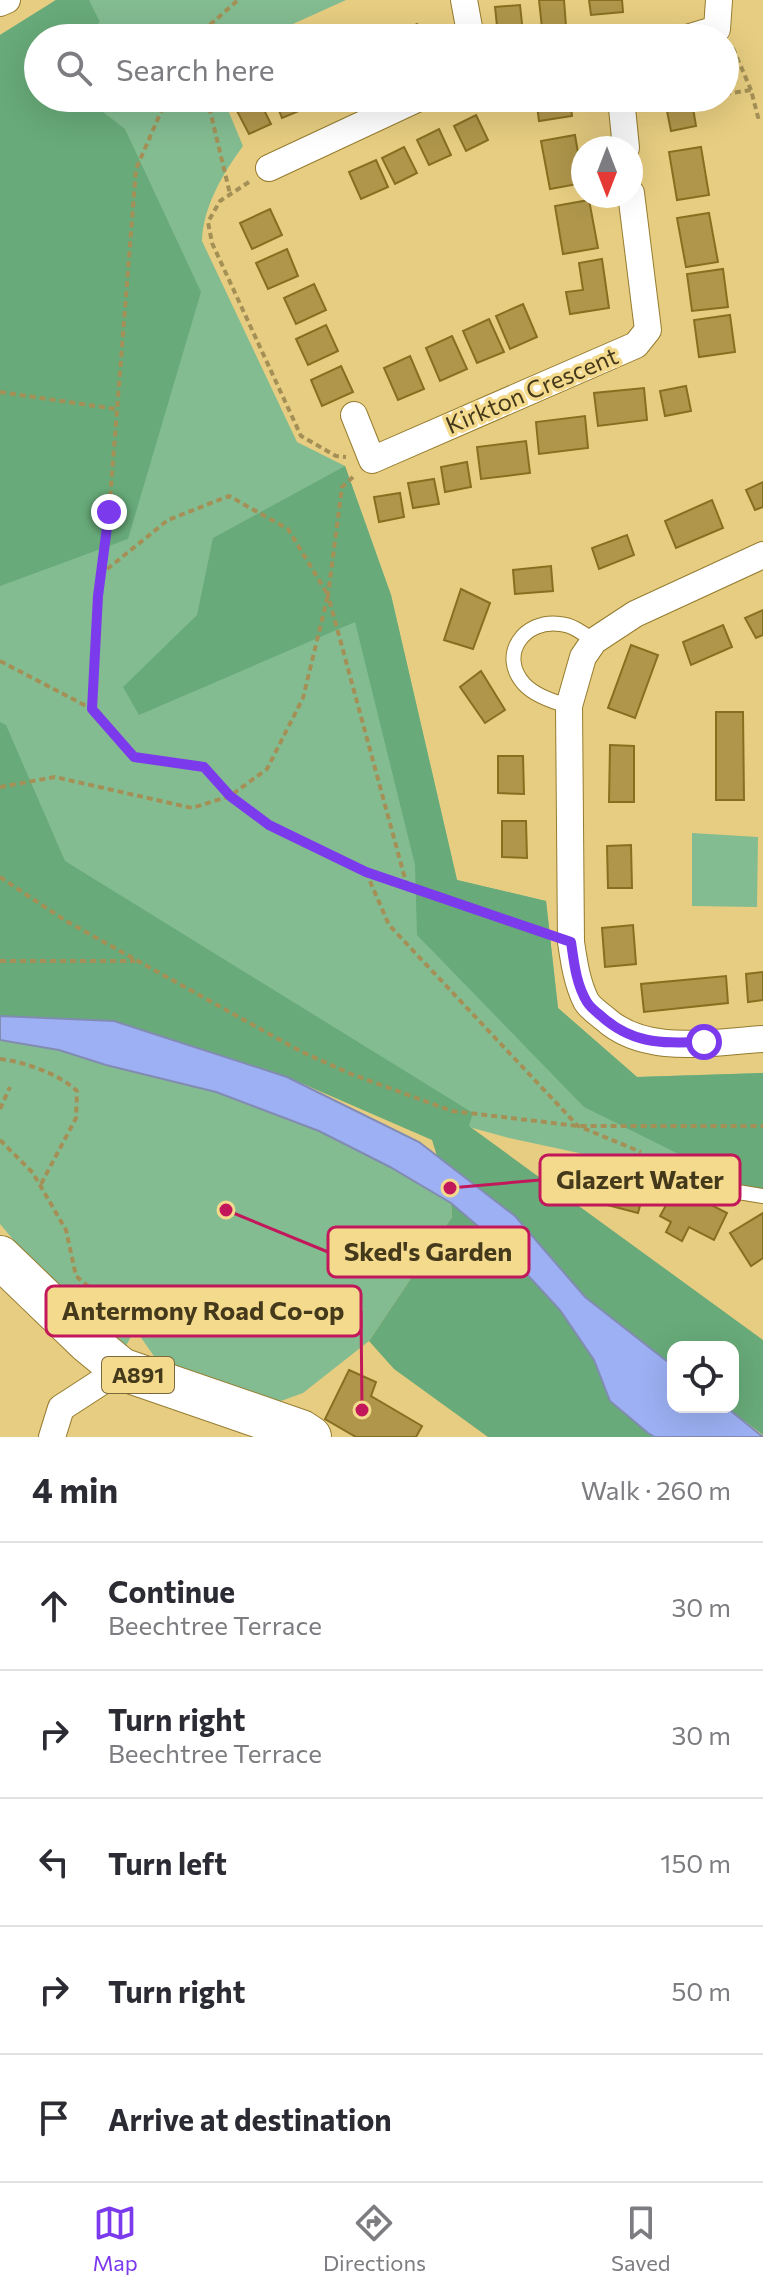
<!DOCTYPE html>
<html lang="en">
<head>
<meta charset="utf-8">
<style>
	body { margin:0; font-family:Commissioner,sans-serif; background:#f7f7f7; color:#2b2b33 }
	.controls { position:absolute; right:24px; bottom:24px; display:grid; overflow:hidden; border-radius:16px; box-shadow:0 8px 32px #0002 }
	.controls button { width:72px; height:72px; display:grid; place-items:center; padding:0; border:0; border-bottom:2px solid #e1e1e2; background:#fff; color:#2b2b33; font:40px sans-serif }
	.compass { position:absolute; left:571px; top:136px; width:72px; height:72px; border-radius:50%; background:#fff; box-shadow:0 8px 32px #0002; rotate:180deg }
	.stop { position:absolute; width:24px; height:24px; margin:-18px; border:6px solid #7c3aed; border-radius:50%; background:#fff }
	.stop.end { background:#7c3aed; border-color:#fff; box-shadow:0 2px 8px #0008 }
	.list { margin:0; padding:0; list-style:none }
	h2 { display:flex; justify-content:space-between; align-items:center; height:104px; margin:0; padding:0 32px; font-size:34px }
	h2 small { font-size:26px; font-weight:400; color:#7c7c81 }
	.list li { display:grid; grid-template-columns:52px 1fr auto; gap:24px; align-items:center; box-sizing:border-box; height:128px; padding:0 32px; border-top:2px solid #e1e1e2 }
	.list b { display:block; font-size:30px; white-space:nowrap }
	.list p { margin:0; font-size:26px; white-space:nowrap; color:#7c7c81 }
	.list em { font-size:26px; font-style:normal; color:#7c7c81 }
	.icon { flex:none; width:44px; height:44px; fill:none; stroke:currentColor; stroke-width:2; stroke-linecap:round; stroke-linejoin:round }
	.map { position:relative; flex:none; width:763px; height:1437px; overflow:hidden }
	.search { position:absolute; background:#fff; box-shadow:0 8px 32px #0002; left:24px; right:24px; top:24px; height:88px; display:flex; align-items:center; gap:20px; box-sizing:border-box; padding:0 28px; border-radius:44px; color:#7c7c81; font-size:30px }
	.sheet { height:744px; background:#fff }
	nav { display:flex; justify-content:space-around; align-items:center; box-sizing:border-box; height:112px; border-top:2px solid #e1e1e2; background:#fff; font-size:22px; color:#7c7c81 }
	nav a { display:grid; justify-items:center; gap:4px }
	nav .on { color:#7c3aed }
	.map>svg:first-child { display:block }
</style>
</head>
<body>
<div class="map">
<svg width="763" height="1437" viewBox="0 0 763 1437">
	<rect width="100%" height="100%" fill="#e7cd81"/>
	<g fill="#84bc91">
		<path d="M56,0h290l-84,38h-224v60h185l20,48c-20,27 -40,61 -41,95l95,201 48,24 46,129 66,285 89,21 12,107 79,69 126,-4 -12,117 -242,-52 -509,-140v-963z"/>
		<polygon points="692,833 758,837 757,907 692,906"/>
		<polygon points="0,1040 59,1050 106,1065 216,1092 319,1131 390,1167 451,1203 452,1217 369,1341 303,1393 270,1405 156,1359 135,1329 126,1346 42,1274 0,1224"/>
	</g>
	<g fill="#68aa79">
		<polygon points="56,0 89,0 100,22 81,38 38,38 38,98 85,98 125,129 201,292 128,539 0,586 0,35"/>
		<polygon points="345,466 391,595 457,880 546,901 558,1008 637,1077 763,1073 763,1191 751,1190 584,1107 417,935 415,865 355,622 139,715 123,687 197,615 213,538"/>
		<polygon points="0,722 6,725 65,861 473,1113 469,1126 763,1340 763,1435 726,1407 733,1407 733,1347 673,1347 673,1366 585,1297 515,1216 437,1156 432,1140 287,1077 114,1021 0,1016"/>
		<polygon points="451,1203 500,1245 560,1310 594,1360 610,1401 655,1437 488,1437 394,1369 369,1341 452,1217"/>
	</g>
	<polygon fill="#9cb0f3" stroke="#828cb2" stroke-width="2" points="0,1016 114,1021 287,1077 419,1142 515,1216 585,1297 673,1366 673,1407 726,1407 763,1437 655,1437 648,1433 610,1401 594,1360 560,1310 500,1245 451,1203 390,1167 319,1131 216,1092 106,1065 59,1050 0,1040"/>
	<g fill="#af964b" stroke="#886f20" stroke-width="2">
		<polygon points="539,0 564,0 566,26 542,28"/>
		<polygon points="589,0 622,0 623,12 591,15"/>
		<polygon points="520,5 523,33 498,35 495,7"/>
		<polygon points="417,24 424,38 397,38 395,35"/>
		<polygon points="258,98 271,124 249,134 236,109"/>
		<polygon points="274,98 327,98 328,99 282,118"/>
		<polygon points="536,98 570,98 572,116 539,121"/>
		<polygon points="692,102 696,126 671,131 666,106"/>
		<polygon points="476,115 488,140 466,151 454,126"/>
		<polygon points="439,129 451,155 429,165 417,140"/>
		<polygon points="575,135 583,183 550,189 541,141"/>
		<polygon points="404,147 417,173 395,184 382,158"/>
		<polygon points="701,147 709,195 677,200 669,152"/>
		<polygon points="376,160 388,187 361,199 349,172"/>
		<polygon points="589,200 598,248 563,254 555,206"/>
		<polygon points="270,209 282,235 252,249 240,223"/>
		<polygon points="709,213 718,262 686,267 677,218"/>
		<polygon points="287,249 298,276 268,289 256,263"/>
		<polygon points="602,259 609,308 570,314 566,292 583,290 579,263"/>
		<polygon points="723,269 728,307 692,311 687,274"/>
		<polygon points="314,284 326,310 296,324 284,298"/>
		<polygon points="523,304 537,337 510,349 496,316"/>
		<polygon points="730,315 735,352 699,357 694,320"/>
		<polygon points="489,319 504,352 477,363 463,331"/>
		<polygon points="326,325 338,351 308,365 296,339"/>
		<polygon points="452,336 467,369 440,381 426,348"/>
		<polygon points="410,356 424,389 398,400 384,368"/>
		<polygon points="341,366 353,392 322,406 311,380"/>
		<polygon points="686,386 691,411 665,416 660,391"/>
		<polygon points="644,388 647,420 598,426 594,393"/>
		<polygon points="585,416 588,448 539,454 536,422"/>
		<polygon points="526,441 530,473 481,479 477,447"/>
		<polygon points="467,462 471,487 445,492 441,467"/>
		<polygon points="434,479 439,504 413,508 408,483"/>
		<polygon points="763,482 763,507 755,510 746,490"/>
		<polygon points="400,493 404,517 379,522 374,497"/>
		<polygon points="712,500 723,528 676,548 665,521"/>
		<polygon points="627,535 634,555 599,569 592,548"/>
		<polygon points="551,566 553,591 515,594 513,570"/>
		<polygon points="461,589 490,603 473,649 444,640"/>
		<polygon points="763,610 763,635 756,638 745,618"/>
		<polygon points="723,625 732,647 691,665 683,642"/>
		<polygon points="631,645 658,655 635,718 608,708"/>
		<polygon points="481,671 505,710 485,723 460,687"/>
		<polygon points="716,712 743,712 744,800 716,800"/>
		<polygon points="610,745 634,746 634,802 609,802"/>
		<polygon points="498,756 523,756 524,794 498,793"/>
		<polygon points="502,821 526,821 527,858 502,857"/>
		<polygon points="631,845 632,888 608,888 607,846"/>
		<polygon points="633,925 636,964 605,967 602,928"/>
		<polygon points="763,972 763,1000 748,1002 746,974"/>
		<polygon points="726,976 728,1003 644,1012 641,984"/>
		<polygon points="604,1173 646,1184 638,1213 596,1202"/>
		<polygon points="676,1187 727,1213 714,1240 689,1227 682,1241 666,1232 671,1222 660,1216"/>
		<polygon points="763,1213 763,1258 751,1266 730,1233"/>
		<polygon points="349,1370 376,1382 371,1396 422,1426 416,1437 356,1437 325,1419"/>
	</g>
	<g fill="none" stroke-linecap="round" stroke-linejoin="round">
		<defs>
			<g id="service">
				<path d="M569,706c-15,-4 -34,-10 -45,-22 -26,-29 0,-65 36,-60 13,1 24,10 34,17"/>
				<polyline points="592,1163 665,1180 763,1196"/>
			</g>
			<g id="minor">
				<polyline points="464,0 471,38"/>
				<polyline points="0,3 7,0"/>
				<polyline points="687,38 717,29 719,0"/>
				<polyline points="621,98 626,148"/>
				<polyline points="269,168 419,98"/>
				<polyline points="354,415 372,460 636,345 648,330 631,193"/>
				<path d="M763,555l-128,59 -41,27 -11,16 -14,49 2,236c3,20 6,41 15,59 4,7 12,12 18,17 41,38 107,24 159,21"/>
				<polyline points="52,1437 61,1408 121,1369"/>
			</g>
			<polyline id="primary" points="0,1257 87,1341 121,1369 301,1431 310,1437"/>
		</defs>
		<use href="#service" stroke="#957c2f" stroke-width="16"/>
		<use href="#minor" stroke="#957c2f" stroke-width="28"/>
		<use href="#primary" stroke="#957c2f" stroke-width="44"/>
		<g stroke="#a49056" stroke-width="4" stroke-dasharray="6 4" stroke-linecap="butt">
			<polyline points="195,38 238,0"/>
			<polyline points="733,48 751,90"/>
			<polyline points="725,94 751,90 758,117 763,115"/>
			<polyline points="167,98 136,169 109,512 98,596 92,709 134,757 204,767 230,796 269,825 366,872 546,933"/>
			<polyline points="207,98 230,194"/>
			<polyline points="644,106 697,98"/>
			<polyline points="249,182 220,201 208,222 212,243 301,436 336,456 346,457"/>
			<polyline points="0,392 116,409"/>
			<polyline points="353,477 342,487 328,595 407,886"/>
			<polyline points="0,661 92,709"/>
			<polyline points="0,787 55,777 192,808 230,796 267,769 303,698 328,595 288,529 229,496 168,520 101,574"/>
			<polyline points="366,872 389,925 578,1126 641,1152"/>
			<polyline points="0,877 66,921 300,1051 351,1074 452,1111 578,1126 763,1126"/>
			<polyline points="0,961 135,961"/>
			<path d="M0,1059c25,3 59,15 77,32l-1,27 -36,68"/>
			<polyline points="0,1109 10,1087"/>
			<polyline points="0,1140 33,1173 66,1230 76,1276 95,1292 118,1323"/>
		</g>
		<use href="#service" stroke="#fff" stroke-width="14"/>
		<use href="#minor" stroke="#fff" stroke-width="26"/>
		<use href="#primary" stroke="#fff" stroke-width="42"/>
	</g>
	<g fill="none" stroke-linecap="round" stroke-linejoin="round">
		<path stroke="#7c3aed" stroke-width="10" d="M109,512l-11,84 -6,113 42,48 70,10 26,29 39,29 97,47 205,70c3,20 5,42 16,60 3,5 8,9 13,13 33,30 62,28 104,27"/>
	</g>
	<g text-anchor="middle" stroke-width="7" stroke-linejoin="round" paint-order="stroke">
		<rect fill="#f4da8d" stroke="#79693c" stroke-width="2" x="102" y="1357" width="72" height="36" rx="6"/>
		<g font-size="22" font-weight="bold" fill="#44391a">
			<text x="138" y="1383">A891</text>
		</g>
		<g font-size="24" fill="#44391a" stroke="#f4da8d">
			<text transform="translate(532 391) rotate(-23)" y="8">Kirkton Crescent</text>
		</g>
	</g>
	<path fill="none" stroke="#c2185b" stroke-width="3" d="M450 1188L540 1180M226 1210L328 1252M362 1410L361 1311"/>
	<g fill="#c2185b" stroke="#f4da8d" stroke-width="3">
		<circle cx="450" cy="1188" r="8"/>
		<circle cx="226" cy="1210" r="8"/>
		<circle cx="362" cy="1410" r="8"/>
	</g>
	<g fill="#f4da8d" stroke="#c2185b" stroke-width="3">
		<rect x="540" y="1155" width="200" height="50" rx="8"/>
		<rect x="328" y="1227" width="201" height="50" rx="8"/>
		<rect x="46" y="1286" width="315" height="50" rx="8"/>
	</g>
	<g font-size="26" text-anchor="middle" font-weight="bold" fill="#44391a">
		<text x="640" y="1189">Glazert Water</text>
		<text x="428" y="1261">Sked's Garden</text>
		<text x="203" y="1320">Antermony Road Co-op</text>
	</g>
</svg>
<div class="controls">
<button><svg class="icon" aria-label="locate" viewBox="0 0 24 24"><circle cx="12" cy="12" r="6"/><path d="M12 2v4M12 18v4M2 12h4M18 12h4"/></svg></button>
</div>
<svg class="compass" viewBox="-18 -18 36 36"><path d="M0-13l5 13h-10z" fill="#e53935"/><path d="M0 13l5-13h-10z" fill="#7c7c81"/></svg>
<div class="stop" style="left:704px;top:1042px"></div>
<div class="stop end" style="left:109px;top:512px"></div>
<div class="search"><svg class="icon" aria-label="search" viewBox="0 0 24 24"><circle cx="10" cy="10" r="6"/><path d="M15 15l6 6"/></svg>Search here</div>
</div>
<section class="sheet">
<h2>4 min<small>Walk · 260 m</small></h2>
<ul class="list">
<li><svg class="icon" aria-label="ahead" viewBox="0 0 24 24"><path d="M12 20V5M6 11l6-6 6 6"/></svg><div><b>Continue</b><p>Beechtree Terrace</p></div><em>30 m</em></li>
<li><svg class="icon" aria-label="right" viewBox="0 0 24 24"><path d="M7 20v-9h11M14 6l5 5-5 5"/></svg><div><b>Turn right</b><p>Beechtree Terrace</p></div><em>30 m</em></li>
<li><svg class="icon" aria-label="left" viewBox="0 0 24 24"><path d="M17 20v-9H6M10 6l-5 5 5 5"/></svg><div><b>Turn left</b></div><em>150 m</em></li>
<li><svg class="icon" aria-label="right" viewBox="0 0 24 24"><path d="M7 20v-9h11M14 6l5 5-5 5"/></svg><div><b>Turn right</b></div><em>50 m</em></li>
<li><svg class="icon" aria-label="arrive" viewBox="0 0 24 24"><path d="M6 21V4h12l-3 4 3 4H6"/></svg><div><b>Arrive at destination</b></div></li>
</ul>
</section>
<nav>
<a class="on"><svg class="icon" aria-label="map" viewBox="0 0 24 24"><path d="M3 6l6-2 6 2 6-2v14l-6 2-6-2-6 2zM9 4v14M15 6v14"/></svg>Map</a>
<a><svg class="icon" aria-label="directions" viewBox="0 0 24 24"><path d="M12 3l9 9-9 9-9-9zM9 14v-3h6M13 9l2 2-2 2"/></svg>Directions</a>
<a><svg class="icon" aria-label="saved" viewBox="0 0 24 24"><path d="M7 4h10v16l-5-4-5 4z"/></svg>Saved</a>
</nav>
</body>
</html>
